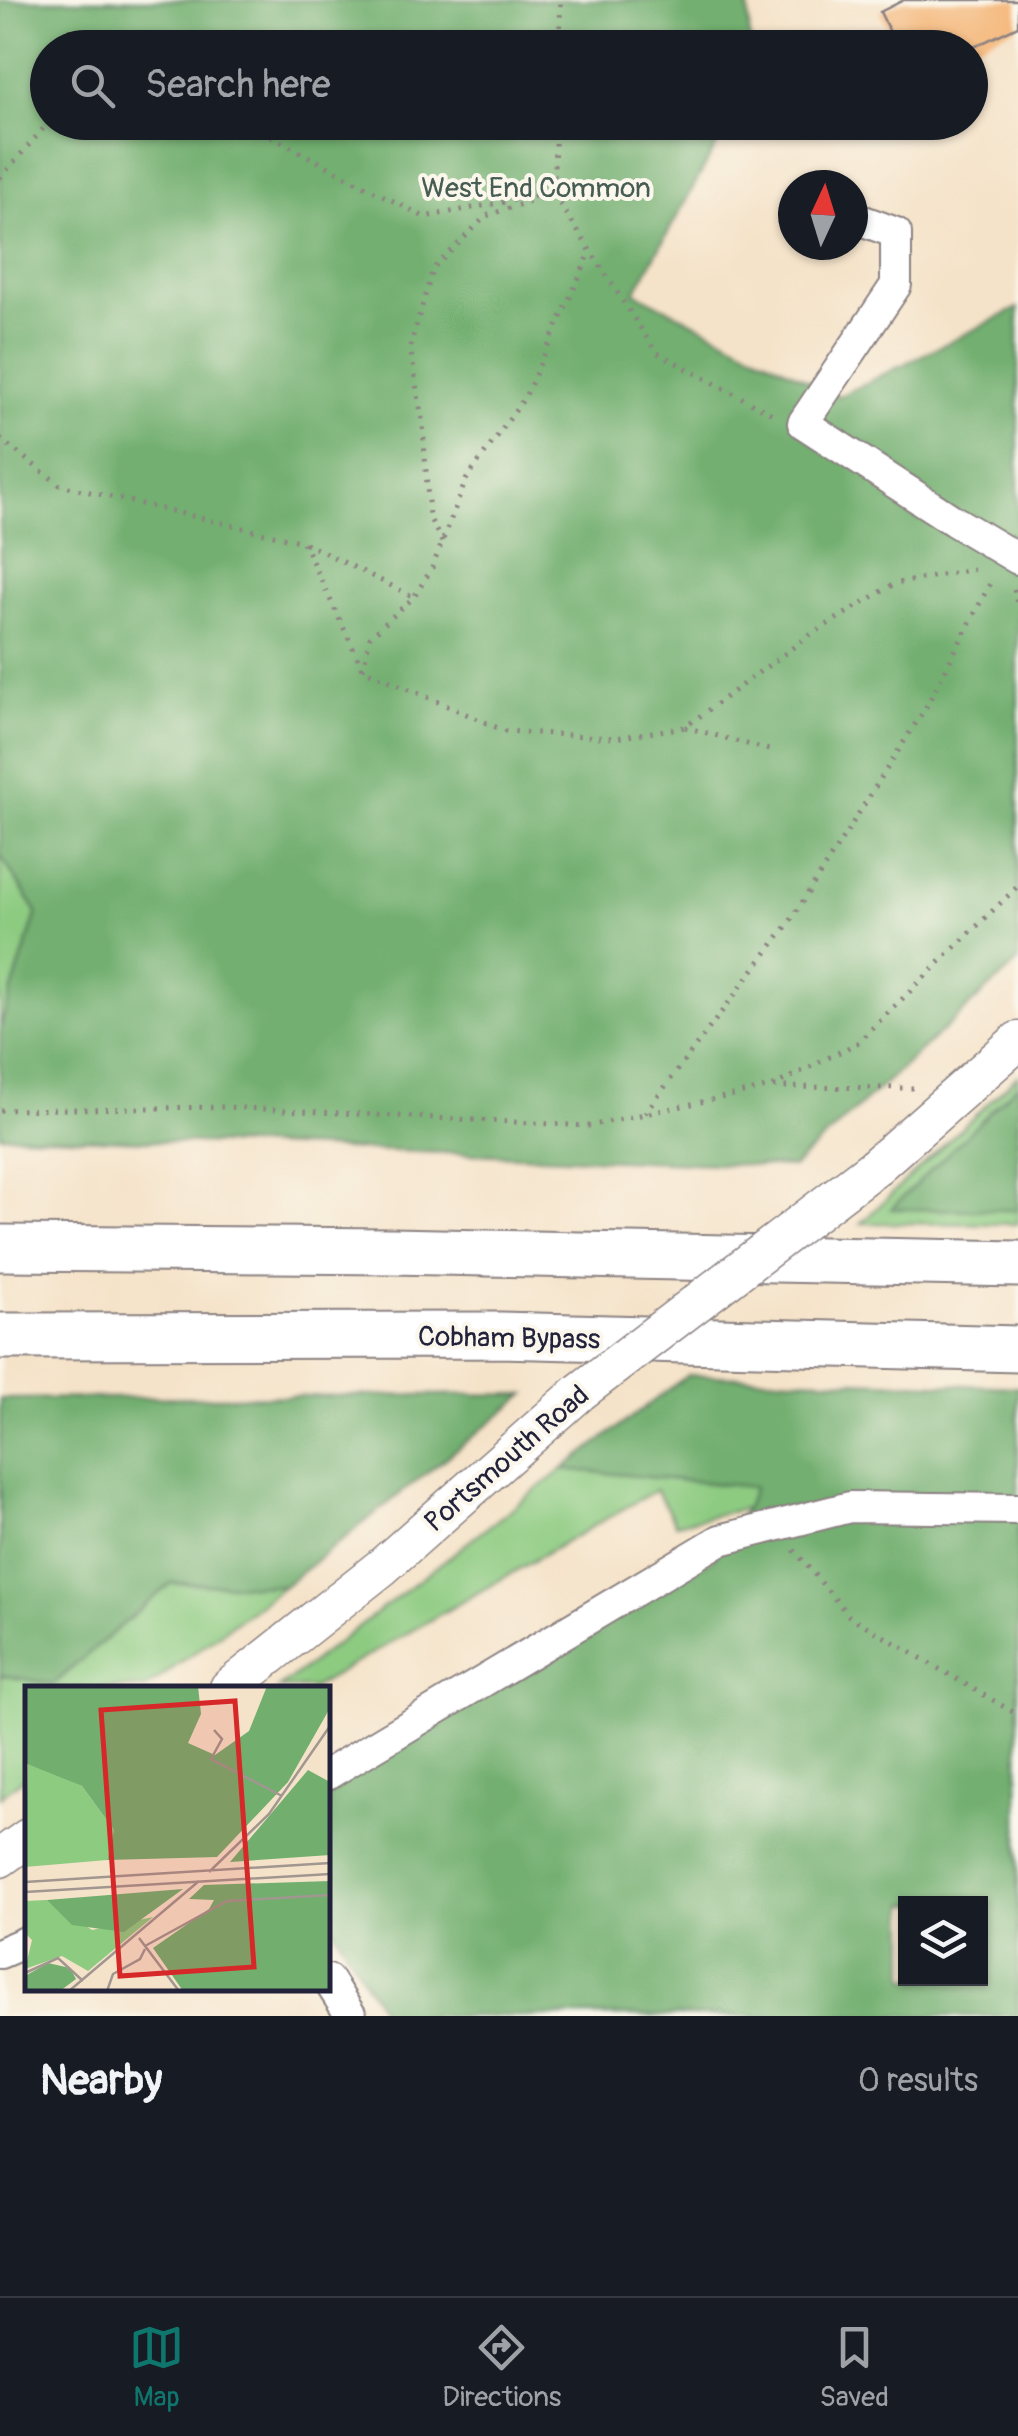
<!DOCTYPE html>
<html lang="en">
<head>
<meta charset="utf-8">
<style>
	body { margin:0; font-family:Pangolin,sans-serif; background:#20242c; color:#f1f3f6 }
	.controls { position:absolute; right:30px; bottom:30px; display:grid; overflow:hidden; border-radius:0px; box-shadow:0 2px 8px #0004 }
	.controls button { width:90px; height:90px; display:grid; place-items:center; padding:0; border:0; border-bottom:2px solid #363941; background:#171b24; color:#f1f3f6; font:50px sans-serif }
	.compass { position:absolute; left:778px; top:170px; width:90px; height:90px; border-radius:50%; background:#171b24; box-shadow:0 2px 8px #0004; rotate:4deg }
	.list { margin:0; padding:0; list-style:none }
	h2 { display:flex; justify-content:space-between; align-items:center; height:130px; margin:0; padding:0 40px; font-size:42px }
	h2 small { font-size:32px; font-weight:400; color:#9ea1a6 }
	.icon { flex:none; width:55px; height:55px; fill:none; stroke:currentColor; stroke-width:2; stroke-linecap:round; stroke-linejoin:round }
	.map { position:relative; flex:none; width:1018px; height:2016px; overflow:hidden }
	.search { position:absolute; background:#171b24; box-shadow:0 2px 8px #0004; left:30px; right:30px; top:30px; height:110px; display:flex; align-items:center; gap:25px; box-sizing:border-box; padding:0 35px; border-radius:55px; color:#9ea1a6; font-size:38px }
	.sheet { height:280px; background:#171b24 }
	nav { display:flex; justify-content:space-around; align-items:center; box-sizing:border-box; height:140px; border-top:2px solid #363941; background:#171b24; font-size:28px; color:#9ea1a6 }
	nav a { display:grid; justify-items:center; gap:5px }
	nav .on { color:#0f766e }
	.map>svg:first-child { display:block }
</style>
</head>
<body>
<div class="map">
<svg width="1018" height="2016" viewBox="0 0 1018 2016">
	<rect width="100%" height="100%" fill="#fbf7ec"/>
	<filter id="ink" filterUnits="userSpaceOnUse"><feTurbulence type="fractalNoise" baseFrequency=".01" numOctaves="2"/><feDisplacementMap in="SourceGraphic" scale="20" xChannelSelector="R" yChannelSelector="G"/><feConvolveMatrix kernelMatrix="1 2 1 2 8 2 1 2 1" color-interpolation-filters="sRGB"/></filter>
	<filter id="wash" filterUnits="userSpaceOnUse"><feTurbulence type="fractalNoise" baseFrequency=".0048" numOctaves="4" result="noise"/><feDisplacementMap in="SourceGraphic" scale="40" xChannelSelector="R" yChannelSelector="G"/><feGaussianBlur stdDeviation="2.25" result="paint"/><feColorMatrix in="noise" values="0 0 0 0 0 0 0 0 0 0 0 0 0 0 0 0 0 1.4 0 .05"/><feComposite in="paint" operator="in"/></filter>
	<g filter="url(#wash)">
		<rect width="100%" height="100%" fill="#f5e3c9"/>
		<g fill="#8dcb81" stroke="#58765e" stroke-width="2.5">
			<polygon points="0,855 37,912 0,1028"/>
			<polygon points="1018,1075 1018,1224 861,1223"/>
			<polygon points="563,1469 755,1487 746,1508 676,1524 656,1490 312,1688 279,1688"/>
			<polygon points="171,1583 284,1586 146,1688 28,1688 27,1776 0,1797 0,1675 53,1684"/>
		</g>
		<g fill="#72af6f" stroke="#4a6855" stroke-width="2.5" fill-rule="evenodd">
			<polygon points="0,0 748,0 750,47 48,48 48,122 729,123 635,292 839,396 1018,308 1018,962 793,1167 0,1135 0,1028 37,912 0,855"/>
			<polygon points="1018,1084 1018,1210 891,1209"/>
			<path d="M688,1375l330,12v629h-633l-57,-96v-136l384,-225 34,-51 8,-21 -191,-18zM906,1904h74v74h-74z"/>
			<polygon points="526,1394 284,1586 171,1583 53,1684 0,1675 0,1399"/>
		</g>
		<g id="blocks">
			<polygon fill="#f4b577" points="904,0 1018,0 1018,26 970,49 898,48 880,12"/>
		</g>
	</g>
	<g filter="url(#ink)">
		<use href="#blocks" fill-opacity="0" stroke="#8c8282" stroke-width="2.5"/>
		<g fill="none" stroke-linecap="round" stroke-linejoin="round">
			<defs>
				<g id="minor">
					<polyline points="853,217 896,233 896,285 803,423 954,521 1018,559"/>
					<polyline points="328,1774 720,1540 850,1507 1018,1509"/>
					<polyline points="0,1953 28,1941"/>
					<polyline points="328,1980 351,2016"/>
				</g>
				<g id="major">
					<polyline points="876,1166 1018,1041"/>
					<polyline points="229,1688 382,1567 580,1392"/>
					<polyline points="0,1858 28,1838"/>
				</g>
				<g id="highway">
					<polyline points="0,1248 392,1251 1018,1264"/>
					<polyline points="0,1336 500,1335 1018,1349"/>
				</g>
			</defs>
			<use href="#minor" stroke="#8c8282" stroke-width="34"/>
			<use href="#major" stroke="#8c8282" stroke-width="41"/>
			<use href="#highway" stroke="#8c8282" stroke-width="49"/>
			<g stroke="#8c8282" stroke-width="5" stroke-dasharray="2.5 8" stroke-linecap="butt">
				<polyline points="559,48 561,0"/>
				<polyline points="243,122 424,217 536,196"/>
				<polyline points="556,122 553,193 656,352 776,416"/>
				<polyline points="0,178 49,122"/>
				<polyline points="0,439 60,485 303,542 363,669 505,731 615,738 685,727 807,637 894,584 974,569"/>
				<polyline points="442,542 429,517 423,425 410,347 433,269 486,216 553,193"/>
				<polyline points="305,543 414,597"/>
				<polyline points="1014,589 1018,609"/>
				<polyline points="363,669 370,637 414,597 432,568 466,480 525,397 591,251"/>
				<polyline points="685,727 776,752"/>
				<polyline points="774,1087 913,1088"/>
				<polyline points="0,1110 224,1107 589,1126 771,1087 857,1043 1018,886"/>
				<polyline points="645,1113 789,923 926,707 993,578"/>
				<polyline points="794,1550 849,1616 1018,1715"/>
			</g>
			<use href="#minor" stroke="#fff" stroke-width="30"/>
			<use href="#major" stroke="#fff" stroke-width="38"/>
			<use href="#highway" stroke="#fff" stroke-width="45"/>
			<defs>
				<polyline id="major-bridge" points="580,1392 876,1166"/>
			</defs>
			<use href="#major-bridge" stroke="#8c8282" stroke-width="41" stroke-linecap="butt"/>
			<use href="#major-bridge" stroke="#fff" stroke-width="38"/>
		</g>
	</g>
	<g text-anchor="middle" stroke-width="8" stroke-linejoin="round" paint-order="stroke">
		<g font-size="28" fill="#475d54" stroke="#fbf7ec">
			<text x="536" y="197">West End Common</text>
		</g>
		<g font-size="28" fill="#22223b" stroke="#fbf7ec">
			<text transform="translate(509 1337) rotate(1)" y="10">Cobham Bypass</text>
			<text transform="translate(506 1458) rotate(-41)" y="10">Portsmouth Road</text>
		</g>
	</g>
	<g transform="translate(25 1686)">
		<rect width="305" height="305" fill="#f5e3c9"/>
		<path d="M3,76l54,24 32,44 -7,30 -82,7zM22,214l45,30 61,-13 -65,54 -26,-15 -37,13 7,-29 -7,-7v-32z" fill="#8dcb81"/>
		<path d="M0,0h173l3,28 -13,29 27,12 34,-24 18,-45h63v22l-42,74 -71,75 -110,3 7,-30 -32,-44 -57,-23zM283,84l22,12v73l-100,7zM305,195v110h-147l-30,-43 56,-39 5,-9 -25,-1 15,-14zM158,203l-59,43 -52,-7 -25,-25zM23,277l22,5 6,11 -16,12h-35v-15z" fill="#72af6f"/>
		<path fill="none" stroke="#a19690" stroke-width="2.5" d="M189,44l8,9 -11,20 71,37M184,186l60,-58 61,-88M0,196l305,-19M0,206l305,-18M114,252l40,53M120,260l82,-45 103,-6M0,287l33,-15 25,23M44,305l130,-110M82,305l6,-17 27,-15 5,-10"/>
		<path fill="#d62828" fill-opacity="0.15" stroke="#d62828" stroke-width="5" d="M210,15l19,266 -134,9 -19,-266z"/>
		<rect width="305" height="305" fill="none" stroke="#22223b" stroke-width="5"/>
	</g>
</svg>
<div class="controls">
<button><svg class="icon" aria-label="layers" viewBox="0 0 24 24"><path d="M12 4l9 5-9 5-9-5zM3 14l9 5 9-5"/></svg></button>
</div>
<svg class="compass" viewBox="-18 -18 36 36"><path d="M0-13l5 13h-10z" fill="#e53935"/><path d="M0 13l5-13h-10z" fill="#9ea1a6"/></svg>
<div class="search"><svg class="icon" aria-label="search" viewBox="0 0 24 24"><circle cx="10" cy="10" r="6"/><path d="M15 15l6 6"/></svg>Search here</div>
</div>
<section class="sheet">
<h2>Nearby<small>0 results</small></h2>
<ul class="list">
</ul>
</section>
<nav>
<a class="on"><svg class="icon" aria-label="map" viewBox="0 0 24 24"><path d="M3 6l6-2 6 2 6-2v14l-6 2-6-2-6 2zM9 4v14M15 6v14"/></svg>Map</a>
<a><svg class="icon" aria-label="directions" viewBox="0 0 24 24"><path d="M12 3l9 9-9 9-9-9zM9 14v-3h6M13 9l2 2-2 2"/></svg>Directions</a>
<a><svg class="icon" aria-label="saved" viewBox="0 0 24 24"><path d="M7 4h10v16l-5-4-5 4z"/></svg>Saved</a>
</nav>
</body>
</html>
